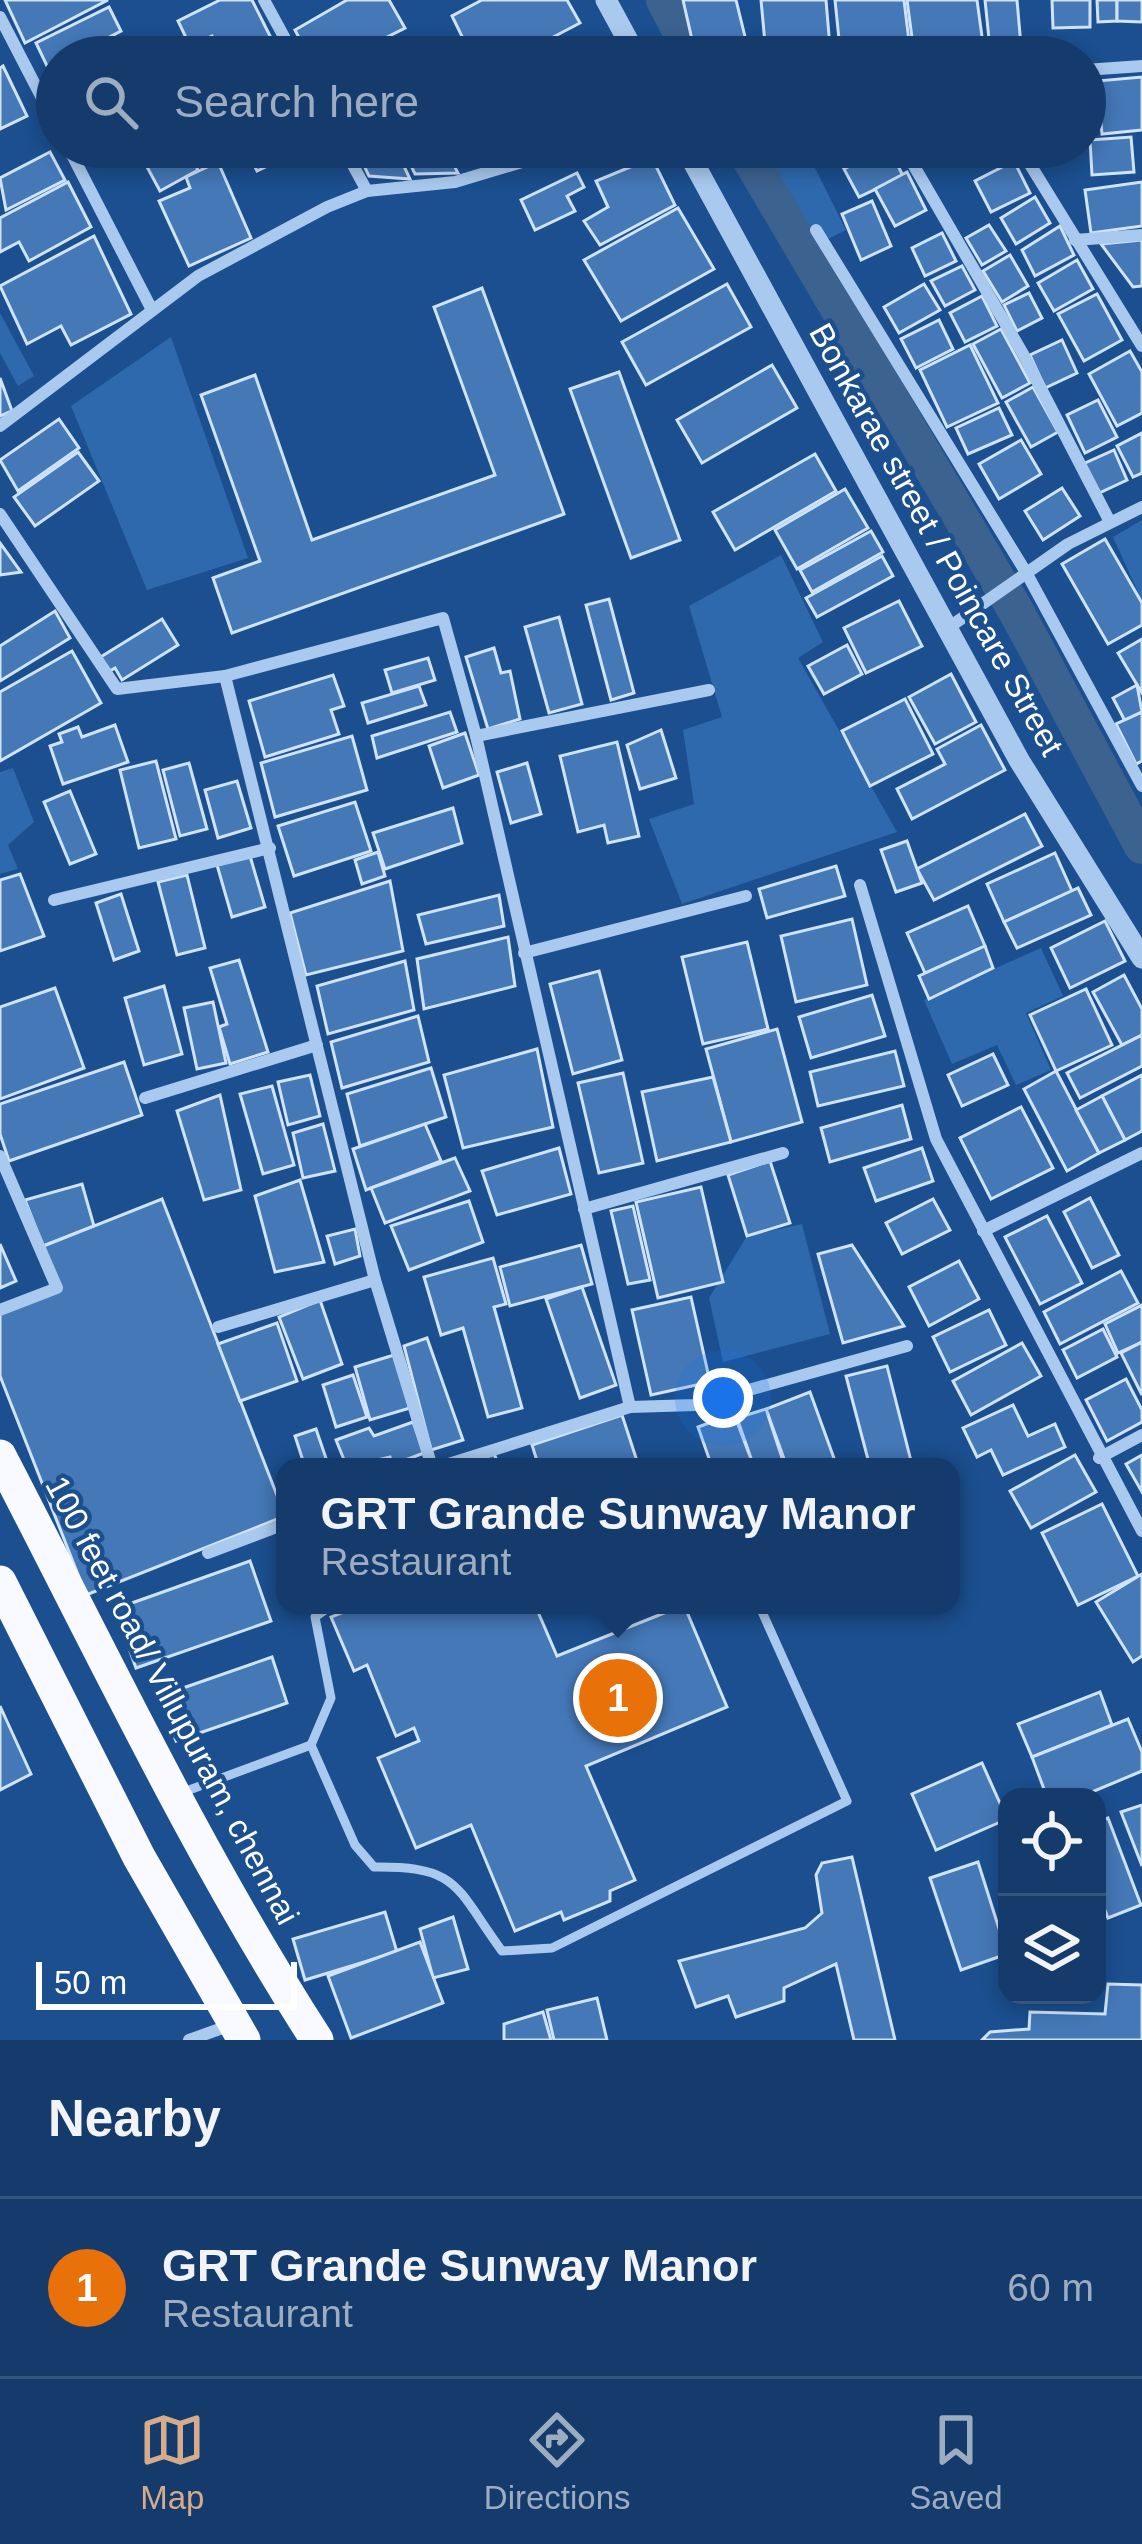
<!DOCTYPE html>
<html lang="en">
<head>
<meta charset="utf-8">
<style>
	body { margin:0; font-family:Arial,sans-serif; background:#1d4271; color:#f1f3f6 }
	.controls { position:absolute; right:36px; bottom:36px; display:grid; overflow:hidden; border-radius:24px; box-shadow:0 6px 18px #0003 }
	.controls button { width:108px; height:108px; display:grid; place-items:center; padding:0; border:0; border-bottom:3px solid #33557e; background:#143b6b; color:#f1f3f6; font:60px sans-serif }
	.scale { position:absolute; left:36px; bottom:30px; width:261px; box-sizing:border-box; padding-left:12px; border:6px solid #fff; border-top:0; font-size:33px; line-height:42px; white-space:nowrap; color:#fff; -webkit-text-stroke:9px #1b4f8f; paint-order:stroke }
	.you { position:absolute; left:723px; top:1398px; width:42px; height:42px; margin:-30px; border:9px solid #fff; border-radius:50%; background:#1a73e8; box-shadow:0 0 0 18px #1a73e833 }
	.badge { display:grid; place-items:center; width:78px; height:78px; border-radius:50%; background:#d6ab8b; color:#fff; font-size:39px; font-weight:700 }
	.pin { position:absolute; translate:-50% -50%; border:6px solid #fff; box-shadow:0 3px 12px #0006 }
	.popup { position:absolute; left:276px; top:1458px; width:684px; height:156px; box-sizing:border-box; display:grid; place-content:center; border-radius:24px; background:#143b6b; filter:drop-shadow(0 3px 9px #0005); font-size:39px; white-space:nowrap; color:#9dadc1 }
	.popup b { font-size:45px; color:#f1f3f6 }
	.popup::after { content:''; position:absolute; left:50%; top:100%; margin-left:-24px; border:24px solid transparent; border-top-color:#143b6b }
	.list { margin:0; padding:0; list-style:none }
	h2 { display:flex; justify-content:space-between; align-items:center; height:156px; margin:0; padding:0 48px; font-size:51px }
	h2 small { font-size:39px; font-weight:400; color:#9dadc1 }
	.list li { display:grid; grid-template-columns:78px 1fr auto; gap:36px; align-items:center; box-sizing:border-box; height:180px; padding:0 48px; border-top:3px solid #33557e }
	.list b { display:block; font-size:45px; white-space:nowrap }
	.list p { margin:0; font-size:39px; white-space:nowrap; color:#9dadc1 }
	.list em { font-size:39px; font-style:normal; color:#9dadc1 }
	.icon { flex:none; width:66px; height:66px; fill:none; stroke:currentColor; stroke-width:2; stroke-linecap:round; stroke-linejoin:round }
	.map { position:relative; flex:none; width:1142px; height:2040px; overflow:hidden }
	.search { position:absolute; background:#143b6b; box-shadow:0 6px 18px #0003; left:36px; right:36px; top:36px; height:132px; display:flex; align-items:center; gap:30px; box-sizing:border-box; padding:0 42px; border-radius:66px; color:#9dadc1; font-size:45px }
	.sheet { height:336px; background:#143b6b }
	nav { display:flex; justify-content:space-around; align-items:center; box-sizing:border-box; height:168px; border-top:3px solid #33557e; background:#143b6b; font-size:33px; color:#9dadc1 }
	nav a { display:grid; justify-items:center; gap:6px }
	nav .on { color:#d6ab8b }
	.map>svg:first-child { display:block }
</style>
</head>
<body>
<div class="map">
<svg width="1142" height="2040" viewBox="0 0 1142 2040">
	<rect width="100%" height="100%" fill="#1b4f8f"/>
	<g fill="#2e69ad">
		<polygon points="751,147 822,147 810,158 846,230 810,248"/>
		<polygon points="0,313 34,376 18,386 0,353"/>
		<polygon points="171,337 248,558 147,590 71,406"/>
		<polygon points="1142,520 1142,601 1113,537"/>
		<polygon points="781,555 823,642 798,658 897,832 682,904 649,819 694,804 683,730 722,717 689,606"/>
		<polygon points="13,768 34,822 8,845 18,869 0,874 0,772"/>
		<polygon points="1041,948 1063,996 1026,1013 1051,1070 1016,1085 997,1045 952,1064 924,1000"/>
		<polygon points="802,1224 830,1334 723,1362 709,1298 747,1236"/>
	</g>
	<g fill="none" stroke-linecap="round" stroke-linejoin="round">
		<g stroke="#3c6290" stroke-width="36">
			<polyline points="664,0 694,57"/>
			<polyline points="743,147 1016,611 1142,846"/>
		</g>
	</g>
	<g fill="#4478b7" stroke="#cfe3fa" stroke-width="3">
		<polygon points="5,0 108,0 25,43"/>
		<polygon points="220,0 252,0 271,38 221,55 212,36 190,46 178,21"/>
		<polygon points="347,0 389,0 405,28 347,57 309,57 295,30"/>
		<polygon points="482,0 567,0 580,23 515,57 472,57 452,16"/>
		<polygon points="683,0 736,0 750,57 696,57"/>
		<polygon points="761,0 826,0 830,48 766,54"/>
		<polygon points="835,0 904,0 909,41 840,49"/>
		<polygon points="907,0 977,0 983,44 914,53"/>
		<polygon points="985,0 1017,0 1021,46 990,49"/>
		<polygon points="1052,0 1090,0 1090,27 1053,28"/>
		<polygon points="1097,0 1117,0 1117,21 1098,22"/>
		<polygon points="1117,0 1142,0 1142,22 1117,21"/>
		<polygon points="109,7 121,31 70,57 57,57 57,64 48,68 36,43"/>
		<polygon points="114,36 125,57 74,57"/>
		<polygon points="3,66 27,116 0,129 0,68"/>
		<polygon points="1142,77 1142,130 1102,134 1097,81"/>
		<polygon points="1131,137 1134,172 1092,175 1090,140"/>
		<polygon points="177,147 186,147 198,170 160,191 146,165"/>
		<polygon points="246,147 293,147 295,153 257,171"/>
		<polygon points="355,147 395,147 410,179 369,176"/>
		<polygon points="402,147 444,147 458,173 415,174"/>
		<polygon points="889,147 903,176 859,197 844,169"/>
		<polygon points="50,152 65,180 6,210 0,178"/>
		<polygon points="652,158 675,205 600,245 584,221 608,207 596,181"/>
		<polygon points="1014,161 1030,193 991,212 975,181"/>
		<polygon points="218,162 251,238 189,266 159,201 190,188 186,177"/>
		<polygon points="907,172 926,210 895,226 875,189"/>
		<polygon points="577,173 584,187 567,196 575,211 535,230 521,200"/>
		<polygon points="68,182 91,227 29,261 19,242 0,252 0,218"/>
		<polygon points="1142,182 1142,226 1091,233 1085,190"/>
		<polygon points="1035,197 1050,223 1016,244 1001,218"/>
		<polygon points="872,201 891,246 861,260 842,214"/>
		<polygon points="678,208 714,269 621,321 584,260"/>
		<polygon points="989,225 1006,251 982,265 966,238"/>
		<polygon points="1060,226 1074,255 1035,276 1022,250"/>
		<polygon points="942,233 956,261 925,276 912,248"/>
		<polygon points="94,236 131,314 71,345 61,326 27,344 0,286"/>
		<polygon points="1142,240 1142,286 1133,287 1101,244"/>
		<polygon points="1010,255 1028,286 1002,302 983,271"/>
		<polygon points="1077,260 1093,289 1054,311 1038,283"/>
		<polygon points="962,266 975,290 945,306 931,281"/>
		<polygon points="727,284 751,327 646,385 622,342"/>
		<polygon points="924,284 940,310 899,333 884,307"/>
		<polygon points="482,288 564,514 232,633 213,578 260,561 201,395 255,375 312,540 495,475 434,307"/>
		<polygon points="1029,293 1042,318 1017,331 1004,305"/>
		<polygon points="1097,294 1122,340 1084,361 1058,314"/>
		<polygon points="982,296 997,326 965,342 950,313"/>
		<polygon points="939,320 953,349 916,368 901,339"/>
		<polygon points="1001,329 1030,383 1002,398 973,344"/>
		<polygon points="1062,340 1077,373 1045,388 1030,355"/>
		<polygon points="970,345 998,403 947,427 920,370"/>
		<polygon points="1130,351 1142,372 1142,413 1117,426 1089,374"/>
		<polygon points="772,365 797,408 702,463 677,420"/>
		<polygon points="619,372 680,540 631,558 570,389"/>
		<polygon points="0,378 12,411 0,416"/>
		<polygon points="1033,387 1058,432 1031,447 1006,402"/>
		<polygon points="1098,400 1117,437 1085,453 1067,415"/>
		<polygon points="999,408 1012,435 968,454 956,428"/>
		<polygon points="59,419 79,448 18,491 0,460"/>
		<polygon points="1142,433 1142,473 1133,477 1117,446"/>
		<polygon points="1021,440 1041,474 999,499 979,464"/>
		<polygon points="1114,450 1127,480 1097,494 1083,464"/>
		<polygon points="78,452 99,481 35,526 14,497"/>
		<polygon points="815,454 836,491 735,550 713,512"/>
		<polygon points="1062,488 1080,516 1043,540 1025,511"/>
		<polygon points="845,489 868,528 797,569 775,530"/>
		<polygon points="871,531 883,552 812,592 800,570"/>
		<polygon points="1105,539 1142,603 1142,625 1108,644 1062,564"/>
		<polygon points="0,543 21,572 0,575"/>
		<polygon points="882,556 893,576 817,617 806,598"/>
		<polygon points="609,599 634,693 611,700 586,605"/>
		<polygon points="899,601 922,646 866,673 844,628"/>
		<polygon points="55,611 70,638 0,681 0,646"/>
		<polygon points="559,617 582,704 549,713 525,627"/>
		<polygon points="162,619 178,645 122,680 115,668 108,672 99,658"/>
		<polygon points="1142,639 1142,693 1118,653"/>
		<polygon points="847,645 862,674 824,694 808,666"/>
		<polygon points="494,648 501,673 510,671 520,719 488,729 466,657"/>
		<polygon points="72,651 101,703 0,761 0,692"/>
		<polygon points="428,658 435,680 392,693 385,670"/>
		<polygon points="951,674 976,722 935,744 909,697"/>
		<polygon points="333,675 344,706 331,710 339,734 265,757 249,701"/>
		<polygon points="1137,685 1142,712 1125,721 1113,698"/>
		<polygon points="419,686 426,705 368,723 362,703"/>
		<polygon points="905,699 933,754 870,786 842,731"/>
		<polygon points="450,712 457,732 377,758 372,736"/>
		<polygon points="1142,712 1142,761 1136,764 1116,724"/>
		<polygon points="115,725 128,762 63,784 50,746 62,742 59,734 78,727 82,737"/>
		<polygon points="981,725 1005,770 912,819 897,789 945,764 937,749"/>
		<polygon points="661,730 676,778 640,789 627,745"/>
		<polygon points="465,733 479,775 443,788 429,746"/>
		<polygon points="352,736 367,790 275,817 261,763"/>
		<polygon points="617,742 639,836 608,843 604,825 578,832 560,756"/>
		<polygon points="156,761 176,839 139,848 120,770"/>
		<polygon points="189,763 207,829 180,836 163,770"/>
		<polygon points="527,763 541,814 511,823 497,772"/>
		<polygon points="237,781 251,828 218,838 205,790"/>
		<polygon points="70,791 96,854 70,864 44,802"/>
		<polygon points="355,802 371,851 294,876 278,826"/>
		<polygon points="453,808 462,843 385,869 373,833"/>
		<polygon points="1025,814 1042,846 934,900 917,869"/>
		<polygon points="907,841 922,883 896,892 881,850"/>
		<polygon points="378,852 385,876 362,884 355,860"/>
		<polygon points="1055,853 1072,891 1004,922 987,884"/>
		<polygon points="250,856 265,907 232,917 217,865"/>
		<polygon points="836,866 845,896 767,918 759,889"/>
		<polygon points="20,874 44,936 0,951 0,880"/>
		<polygon points="187,875 205,948 177,955 158,882"/>
		<polygon points="390,881 403,951 306,975 290,913"/>
		<polygon points="1078,888 1091,915 1017,948 1004,922"/>
		<polygon points="121,894 139,951 114,960 96,903"/>
		<polygon points="499,895 504,926 426,944 418,915"/>
		<polygon points="968,906 985,946 925,973 907,933"/>
		<polygon points="852,919 867,985 796,1002 781,936"/>
		<polygon points="1105,921 1125,961 1070,988 1051,948"/>
		<polygon points="508,937 515,986 424,1009 417,959"/>
		<polygon points="747,942 768,1029 703,1044 682,957"/>
		<polygon points="985,946 993,968 929,999 919,976"/>
		<polygon points="239,960 268,1052 230,1064 219,1027 227,1024 210,968"/>
		<polygon points="405,961 414,1010 328,1034 317,986"/>
		<polygon points="599,971 622,1060 573,1074 550,984"/>
		<polygon points="1124,975 1142,1009 1142,1035 1122,1045 1093,992"/>
		<polygon points="164,986 182,1054 144,1065 125,998"/>
		<polygon points="55,988 84,1068 0,1099 0,1007"/>
		<polygon points="1086,989 1112,1045 1056,1071 1030,1015"/>
		<polygon points="872,995 885,1036 811,1058 799,1017"/>
		<polygon points="213,1002 226,1063 197,1069 184,1008"/>
		<polygon points="418,1016 429,1062 342,1088 331,1042"/>
		<polygon points="777,1029 802,1122 731,1142 706,1049"/>
		<polygon points="1142,1035 1142,1066 1080,1098 1067,1073"/>
		<polygon points="537,1049 553,1127 463,1148 444,1075"/>
		<polygon points="895,1051 904,1086 818,1106 810,1072"/>
		<polygon points="993,1054 1008,1085 962,1106 948,1075"/>
		<polygon points="124,1062 142,1115 9,1161 0,1134 0,1104"/>
		<polygon points="431,1068 446,1117 360,1146 347,1094"/>
		<polygon points="1056,1071 1099,1153 1067,1171 1024,1089"/>
		<polygon points="623,1073 643,1163 599,1173 578,1083"/>
		<polygon points="310,1075 320,1116 288,1125 278,1082"/>
		<polygon points="1142,1075 1142,1131 1125,1140 1102,1096"/>
		<polygon points="713,1077 731,1142 657,1161 642,1092"/>
		<polygon points="272,1086 294,1165 263,1174 240,1094"/>
		<polygon points="220,1095 241,1190 204,1200 177,1111"/>
		<polygon points="1102,1096 1125,1140 1099,1153 1076,1110"/>
		<polygon points="902,1105 911,1139 830,1162 821,1128"/>
		<polygon points="1021,1107 1053,1168 991,1199 960,1138"/>
		<polygon points="323,1124 335,1171 303,1178 293,1133"/>
		<polygon points="425,1124 441,1161 366,1190 353,1149"/>
		<polygon points="559,1148 571,1194 497,1215 482,1171"/>
		<polygon points="922,1148 933,1181 876,1201 864,1168"/>
		<polygon points="455,1158 470,1191 385,1223 371,1188"/>
		<polygon points="770,1161 790,1223 747,1236 728,1175"/>
		<polygon points="300,1180 324,1262 275,1272 255,1196"/>
		<polygon points="82,1184 94,1226 43,1246 25,1200"/>
		<polygon points="701,1187 723,1282 658,1298 636,1202"/>
		<polygon points="1090,1198 1119,1255 1092,1268 1064,1212"/>
		<polygon points="162,1199 285,1516 86,1595 0,1376 0,1310 57,1288 41,1247"/>
		<polygon points="933,1199 950,1230 902,1254 886,1223"/>
		<polygon points="469,1201 483,1242 409,1270 391,1226"/>
		<polygon points="633,1206 650,1280 628,1284 611,1211"/>
		<polygon points="1047,1216 1082,1283 1040,1304 1005,1237"/>
		<polygon points="355,1229 360,1256 335,1264 327,1236"/>
		<polygon points="0,1244 16,1281 0,1288"/>
		<polygon points="581,1245 592,1284 510,1306 500,1267"/>
		<polygon points="852,1245 904,1326 843,1343 818,1254"/>
		<polygon points="493,1258 506,1304 494,1307 522,1408 488,1417 463,1328 441,1335 424,1277"/>
		<polygon points="959,1261 979,1299 929,1326 909,1287"/>
		<polygon points="1121,1271 1138,1303 1060,1344 1044,1312"/>
		<polygon points="582,1287 616,1385 580,1398 546,1299"/>
		<polygon points="691,1297 710,1382 651,1395 632,1310"/>
		<polygon points="320,1300 342,1364 303,1379 279,1317"/>
		<polygon points="1142,1305 1142,1342 1118,1353 1105,1324"/>
		<polygon points="989,1310 1006,1345 950,1372 933,1337"/>
		<polygon points="277,1323 297,1381 240,1401 218,1344"/>
		<polygon points="1103,1329 1117,1357 1077,1378 1063,1350"/>
		<polygon points="427,1338 463,1440 431,1450 404,1346"/>
		<polygon points="1142,1342 1142,1395 1121,1353"/>
		<polygon points="1022,1343 1041,1376 971,1415 953,1381"/>
		<polygon points="394,1355 410,1408 370,1420 355,1367"/>
		<polygon points="887,1366 911,1461 870,1467 846,1376"/>
		<polygon points="353,1375 367,1417 336,1427 323,1385"/>
		<polygon points="1126,1379 1142,1410 1142,1422 1107,1441 1086,1400"/>
		<polygon points="810,1392 835,1461 787,1467 766,1409"/>
		<polygon points="1013,1405 1028,1436 1055,1424 1065,1447 1003,1475 991,1450 977,1457 963,1428"/>
		<polygon points="766,1409 785,1467 754,1467 737,1418"/>
		<polygon points="734,1414 754,1467 712,1467 698,1427"/>
		<polygon points="622,1415 639,1467 539,1467 532,1445"/>
		<polygon points="413,1422 424,1453 392,1465 390,1457 347,1467 336,1440 369,1428 374,1436"/>
		<polygon points="316,1429 329,1467 305,1467 295,1436"/>
		<polygon points="494,1454 500,1467 460,1467"/>
		<polygon points="1075,1455 1096,1492 1031,1528 1010,1491"/>
		<polygon points="1142,1455 1142,1492 1126,1464"/>
		<polygon points="1102,1504 1138,1576 1078,1605 1042,1533"/>
		<polygon points="250,1561 271,1621 136,1668 115,1609"/>
		<polygon points="1142,1574 1142,1656 1133,1662 1096,1602"/>
		<polygon points="361,1605 535,1605 557,1656 684,1605 727,1707 586,1766 635,1880 610,1891 610,1901 564,1920 561,1912 515,1931 471,1825 416,1848 378,1758 419,1741 414,1728 396,1736 367,1665 354,1671 331,1617"/>
		<polygon points="272,1657 287,1703 176,1741 160,1696"/>
		<polygon points="1100,1692 1112,1725 1032,1757 1018,1724"/>
		<polygon points="0,1706 31,1774 0,1790"/>
		<polygon points="1128,1719 1142,1752 1142,1771 1080,1797 1047,1797 1032,1757"/>
		<polygon points="982,1763 1007,1819 936,1850 912,1794"/>
		<polygon points="1142,1805 1142,1866 1121,1812"/>
		<polygon points="1108,1818 1141,1905 1108,1918 1097,1890 1097,1822"/>
		<polygon points="852,1857 895,2040 854,2040 836,1964 784,1988 784,2001 736,2017 728,1996 696,2007 679,1961 805,1928 822,1913 816,1875 822,1863"/>
		<polygon points="978,1862 1007,1954 961,1970 930,1878"/>
		<polygon points="385,1912 397,1952 305,1980 293,1939"/>
		<polygon points="453,1917 468,1969 433,1978 420,1929"/>
		<polygon points="420,1942 443,2003 351,2038 328,1976"/>
		<polygon points="1108,1984 1142,1985 1142,2040 982,2040 990,2032 1029,2029 1030,2012 1105,2014"/>
		<polygon points="597,1998 607,2040 554,2040 547,2010"/>
		<polygon points="543,2012 551,2040 504,2040 504,2024"/>
	</g>
	<g fill="none" stroke-linecap="round" stroke-linejoin="round">
		<g stroke="#a9c9ee" stroke-width="9">
			<path d="M332,1605l-17,12 16,81 -20,47 44,100 19,22c86,-1 81,20 128,84l50,-3 295,-147 -88,-196"/>
			<polyline points="181,1793 311,1745"/>
		</g>
		<g stroke="#a9c9ee" stroke-width="12">
			<polyline points="264,0 295,57"/>
			<polyline points="0,17 57,127"/>
			<polyline points="1085,70 1142,66"/>
			<polyline points="68,147 151,308"/>
			<polyline points="343,147 367,191"/>
			<polyline points="903,147 1023,354 1110,522"/>
			<polyline points="1023,153 1142,346"/>
			<polyline points="816,230 1027,574 1142,786"/>
			<polyline points="1075,240 1142,235"/>
			<polyline points="0,426 198,276 327,207 367,191 455,182 572,147"/>
			<polyline points="0,514 117,689 225,676 443,618 476,736 630,1407"/>
			<polyline points="948,628 1068,544 1142,507"/>
			<polyline points="225,676 375,1280 432,1467"/>
			<polyline points="476,736 709,690"/>
			<polyline points="860,885 936,1139 1142,1531"/>
			<polyline points="54,900 270,848"/>
			<polyline points="524,953 746,896"/>
			<polyline points="145,1098 317,1045"/>
			<polyline points="0,1156 57,1288 0,1310"/>
			<polyline points="584,1209 783,1153"/>
			<polyline points="983,1231 1142,1153"/>
			<polyline points="218,1327 375,1280"/>
			<polyline points="1099,1458 1142,1435"/>
			<polyline points="439,1467 630,1407 695,1405 907,1346"/>
			<polyline points="208,1553 285,1524"/>
			<polyline points="189,2040 231,2025"/>
		</g>
		<g stroke="#a9c9ee" stroke-width="21">
			<polyline points="606,0 637,57"/>
			<polyline points="685,147 1019,760 1142,958"/>
		</g>
		<g stroke="#f8faff" stroke-width="33">
			<path d="M0,1456c102,196 197,398 317,584"/>
			<polyline points="0,1582 139,1857 244,2040"/>
		</g>
	</g>
	<g text-anchor="middle" stroke-width="9" stroke-linejoin="round" paint-order="stroke">
		<g font-size="33" fill="#fff" stroke="#1b4f8f">
			<text transform="translate(937 539) rotate(61)" y="12">Bonkarae street / Poincare Street</text>
			<text transform="translate(173 1700) rotate(62)" y="12">100 feet road/ Villupuram, chennai</text>
		</g>
	</g>
</svg>
<div class="controls">
<button><svg class="icon" aria-label="locate" viewBox="0 0 24 24"><circle cx="12" cy="12" r="6"/><path d="M12 2v4M12 18v4M2 12h4M18 12h4"/></svg></button>
<button><svg class="icon" aria-label="layers" viewBox="0 0 24 24"><path d="M12 4l9 5-9 5-9-5zM3 14l9 5 9-5"/></svg></button>
</div>
<div class="scale">50 m</div>
<div class="you"></div>
<div class="pin badge" style="left:618px;top:1698px;background:#e8710a">1</div>
<div class="popup"><b>GRT Grande Sunway Manor</b>Restaurant</div>
<div class="search"><svg class="icon" aria-label="search" viewBox="0 0 24 24"><circle cx="10" cy="10" r="6"/><path d="M15 15l6 6"/></svg>Search here</div>
</div>
<section class="sheet">
<h2>Nearby<small></small></h2>
<ul class="list">
<li><span class="badge" style="background:#e8710a">1</span><div><b>GRT Grande Sunway Manor</b><p>Restaurant</p></div><em>60 m</em></li>
</ul>
</section>
<nav>
<a class="on"><svg class="icon" aria-label="map" viewBox="0 0 24 24"><path d="M3 6l6-2 6 2 6-2v14l-6 2-6-2-6 2zM9 4v14M15 6v14"/></svg>Map</a>
<a><svg class="icon" aria-label="directions" viewBox="0 0 24 24"><path d="M12 3l9 9-9 9-9-9zM9 14v-3h6M13 9l2 2-2 2"/></svg>Directions</a>
<a><svg class="icon" aria-label="saved" viewBox="0 0 24 24"><path d="M7 4h10v16l-5-4-5 4z"/></svg>Saved</a>
</nav>
</body>
</html>
